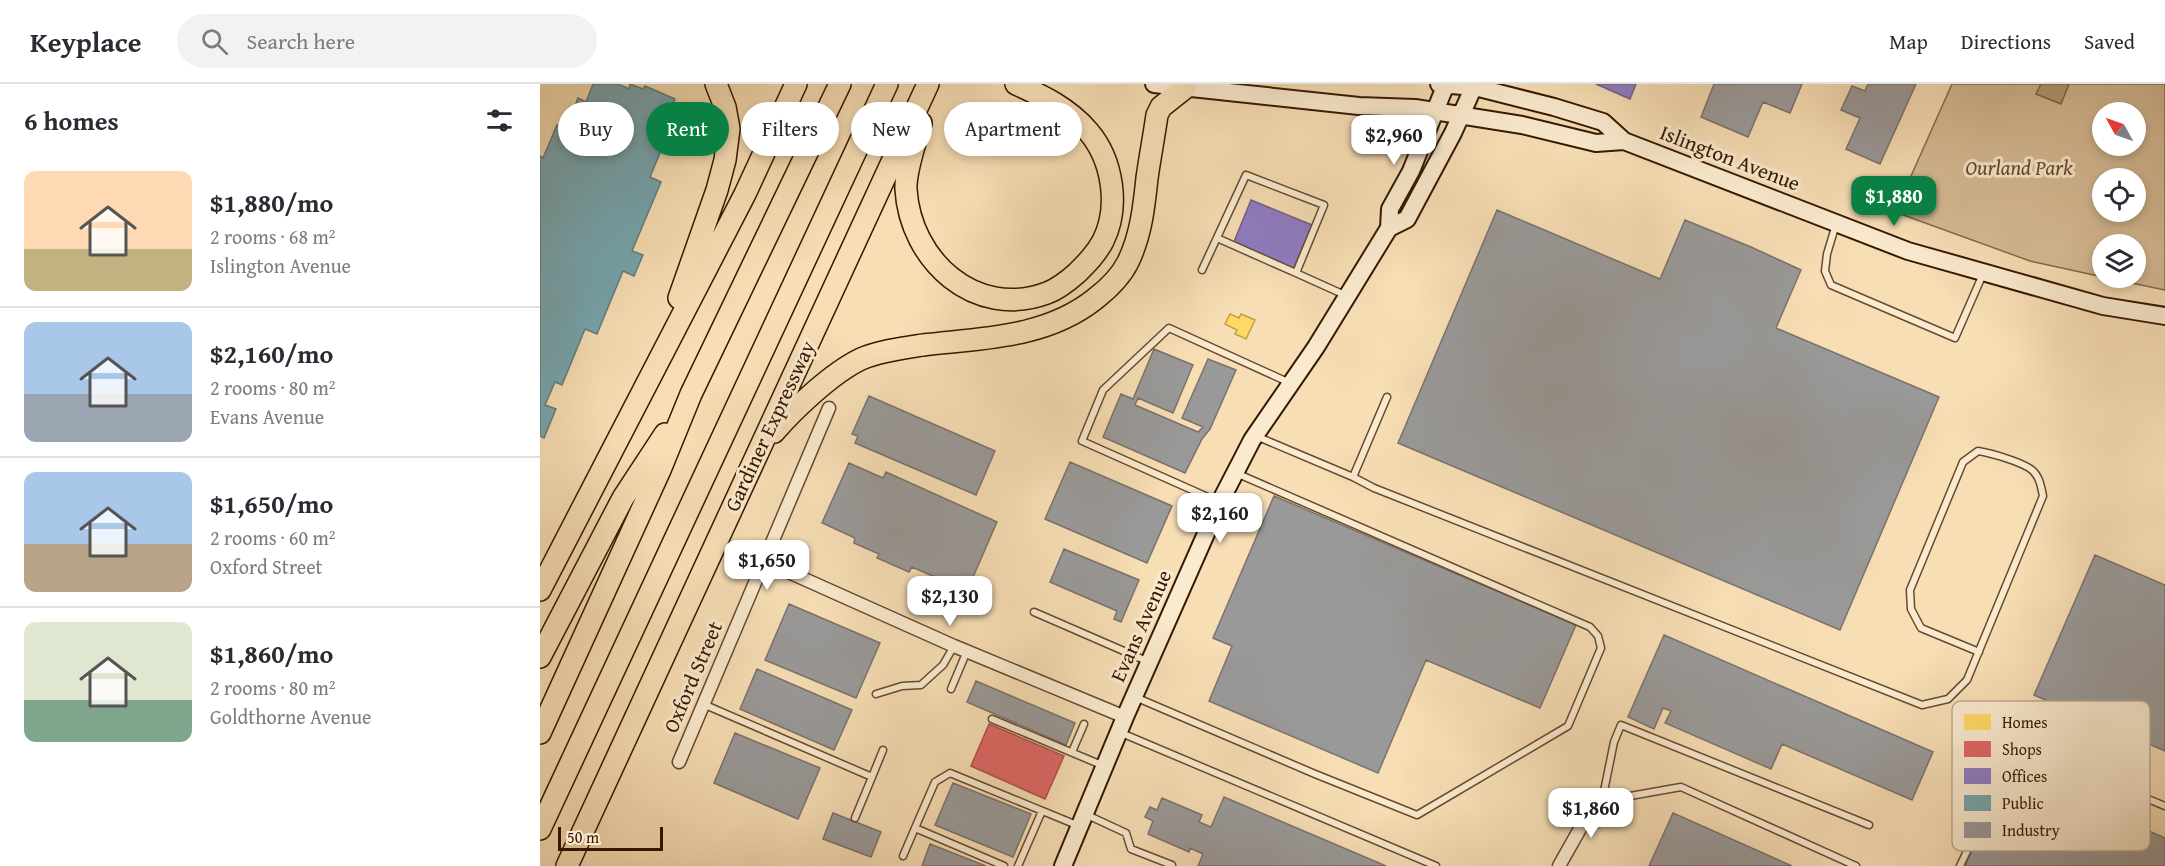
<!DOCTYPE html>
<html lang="en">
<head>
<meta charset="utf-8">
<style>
	body { margin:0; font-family:"Gentium Book Plus",serif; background:#f2f2f3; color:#2b2b33; height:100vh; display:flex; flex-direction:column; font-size:22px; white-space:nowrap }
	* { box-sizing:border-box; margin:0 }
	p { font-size:20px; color:#7c7c81 }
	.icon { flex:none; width:33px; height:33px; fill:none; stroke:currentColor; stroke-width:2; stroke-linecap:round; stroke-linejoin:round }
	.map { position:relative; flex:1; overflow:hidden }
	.sheet { display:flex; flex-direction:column; background:#fff; width:540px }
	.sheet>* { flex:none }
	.banner { position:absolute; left:18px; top:18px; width:570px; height:54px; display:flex; gap:12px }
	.needle { width:39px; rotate:310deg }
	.controls { position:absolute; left:1552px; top:18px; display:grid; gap:12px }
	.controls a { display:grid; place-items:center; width:54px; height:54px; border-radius:50%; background:#fff; box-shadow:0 3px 9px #0003; font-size:30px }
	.scale { position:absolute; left:18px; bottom:15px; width:105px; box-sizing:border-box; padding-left:6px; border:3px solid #361801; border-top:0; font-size:16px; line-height:21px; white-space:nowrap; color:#361801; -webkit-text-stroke:4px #faeacf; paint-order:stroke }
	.price { position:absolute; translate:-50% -51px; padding:0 14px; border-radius:12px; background:#fff; color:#222; font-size:20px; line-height:39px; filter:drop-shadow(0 2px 3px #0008) }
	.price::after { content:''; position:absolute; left:50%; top:36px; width:18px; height:14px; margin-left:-9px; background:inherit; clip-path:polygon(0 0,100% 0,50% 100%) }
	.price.selected { background:#0b8043; color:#fff }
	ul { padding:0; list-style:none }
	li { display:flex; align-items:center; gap:18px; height:150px; padding:0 24px }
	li+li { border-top:2px solid #e1e1e2 }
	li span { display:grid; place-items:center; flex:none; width:168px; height:120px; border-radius:12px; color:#555 }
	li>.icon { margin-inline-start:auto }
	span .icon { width:72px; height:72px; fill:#fffc; stroke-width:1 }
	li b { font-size:26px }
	h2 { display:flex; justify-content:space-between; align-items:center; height:72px; padding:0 24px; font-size:26px }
	.tag { padding:0 21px; border-radius:27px; background:#fff; box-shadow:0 3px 9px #0003; font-size:21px; line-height:54px }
	.tag.selected { background:#0b8043; color:#fff }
	header { display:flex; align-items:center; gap:36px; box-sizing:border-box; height:84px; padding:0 30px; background:#fff; border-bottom:2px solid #e1e1e2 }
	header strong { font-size:28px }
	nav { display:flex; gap:33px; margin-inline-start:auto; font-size:21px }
	.search { width:420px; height:54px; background:#f2f2f3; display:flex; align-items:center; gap:15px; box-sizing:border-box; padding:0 21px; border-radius:33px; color:#7c7c81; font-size:22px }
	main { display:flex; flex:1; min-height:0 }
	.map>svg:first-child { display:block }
</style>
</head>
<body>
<header>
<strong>Keyplace</strong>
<div class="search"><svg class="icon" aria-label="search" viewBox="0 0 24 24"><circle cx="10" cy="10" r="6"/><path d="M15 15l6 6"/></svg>Search here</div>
<nav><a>Map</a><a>Directions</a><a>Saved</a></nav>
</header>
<main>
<section class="sheet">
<h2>6 homes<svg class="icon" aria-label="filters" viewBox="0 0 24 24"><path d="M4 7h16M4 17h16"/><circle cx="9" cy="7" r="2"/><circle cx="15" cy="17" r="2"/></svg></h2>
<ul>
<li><span style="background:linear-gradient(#ffd9b3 65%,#c2b280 0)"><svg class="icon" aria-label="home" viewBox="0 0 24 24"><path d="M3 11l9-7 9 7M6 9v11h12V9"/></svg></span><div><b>$1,880/mo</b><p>2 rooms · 68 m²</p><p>Islington Avenue</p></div></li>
<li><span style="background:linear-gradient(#a9c7e8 60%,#9aa5b1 0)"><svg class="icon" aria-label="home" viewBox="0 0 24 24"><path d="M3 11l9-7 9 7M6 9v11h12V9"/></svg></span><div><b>$2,160/mo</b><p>2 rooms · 80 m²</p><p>Evans Avenue</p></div></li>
<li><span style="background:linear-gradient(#a9c7e8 60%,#b9a48a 0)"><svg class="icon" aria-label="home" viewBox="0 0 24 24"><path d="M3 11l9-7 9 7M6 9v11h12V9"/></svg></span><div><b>$1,650/mo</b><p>2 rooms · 60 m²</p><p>Oxford Street</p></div></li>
<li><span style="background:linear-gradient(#dfe7d0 65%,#7fa58c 0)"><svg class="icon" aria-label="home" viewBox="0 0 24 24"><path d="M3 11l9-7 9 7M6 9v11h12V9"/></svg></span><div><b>$1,860/mo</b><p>2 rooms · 80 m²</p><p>Goldthorne Avenue</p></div></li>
</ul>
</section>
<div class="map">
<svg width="1625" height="782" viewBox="0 0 1625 782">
	<rect width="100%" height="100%" fill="#f7deb5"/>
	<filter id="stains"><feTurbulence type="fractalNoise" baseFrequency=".00333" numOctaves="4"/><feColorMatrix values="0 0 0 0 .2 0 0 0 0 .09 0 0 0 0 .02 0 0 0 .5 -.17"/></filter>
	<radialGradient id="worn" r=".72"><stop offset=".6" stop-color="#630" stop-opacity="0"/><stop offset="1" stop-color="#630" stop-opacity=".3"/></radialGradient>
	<path fill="#d6bc96" stroke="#866a4c" stroke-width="1.5" fill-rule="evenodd" d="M 1412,0 L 1625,0 L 1625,206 L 1567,194 L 1596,194 L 1596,160 L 1563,160 L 1563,193 L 1490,177 L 1355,128 ZM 1563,28 L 1596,28 L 1596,62 L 1563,62 ZM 1563,94 L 1596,94 L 1596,128 L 1563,128 Z"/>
	<path fill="#b59b78" stroke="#826748" stroke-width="1.5" d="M 1501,0 L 1529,0 L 1521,20 L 1496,10 Z"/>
	<path fill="#ffd966" stroke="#c39f48" stroke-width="1.5" d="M 690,230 L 699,234 L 701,230 L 715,236 L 706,255 L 695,250 L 697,246 L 685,240 Z"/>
	<path fill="#e06666" stroke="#ad4f48" stroke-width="1.5" d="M 449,640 L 524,672 L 505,715 L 431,682 Z"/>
	<path fill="#8e7cc3" stroke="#745e89" stroke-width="1.5" d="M 1056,0 L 1096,0 L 1090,15 Z
		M 711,116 L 772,141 L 753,186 L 693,160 Z"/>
	<path fill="#76a5af" stroke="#637b7b" stroke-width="1.5" d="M 53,0 L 78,0 L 89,5 L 90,0 L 103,5 L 105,2 L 135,15 L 126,35 L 133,38 L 110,93 L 121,98 L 92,167 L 103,171 L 94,192 L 83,187 L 57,250 L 45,245 L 22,301 L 15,298 L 5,321 L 16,325 L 4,354 L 0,352 L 0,72 L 3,74 L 17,41 L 26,45 L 38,14 L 46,18 Z"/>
	<path fill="#999" stroke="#7b726b" stroke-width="1.5" d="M 1174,0 L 1262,0 L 1250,29 L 1223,18 L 1208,53 L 1161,33 Z
		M 1328,0 L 1376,0 L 1340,80 L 1306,65 L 1320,34 L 1301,26 L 1312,2 L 1325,7 Z
		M 957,126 L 1120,195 L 1145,136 L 1211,163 L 1261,186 L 1236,244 L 1399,313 L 1300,546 L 858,359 Z
		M 614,265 L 653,281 L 633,329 L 598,314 L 595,321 L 658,348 L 663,343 L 642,334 L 668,275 L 696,286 L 670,345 L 662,355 L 645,389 L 563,353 L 581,310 L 593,315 Z
		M 329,312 L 455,367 L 436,411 L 315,359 L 318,352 L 312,350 Z
		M 530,378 L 632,422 L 607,479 L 505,435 Z
		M 309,379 L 343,394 L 346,388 L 457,438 L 427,507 L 372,483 L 369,488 L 337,474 L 339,470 L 314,459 L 315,454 L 282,439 Z
		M 734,412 L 1036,541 L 1000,624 L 886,576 L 838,689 L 669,617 L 692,562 L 673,554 Z
		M 524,465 L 599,496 L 581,538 L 574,535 L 577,527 L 510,498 Z
		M 1555,471 L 1625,501 L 1625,667 L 1494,611 Z
		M 249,520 L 340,559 L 316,614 L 225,576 Z
		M 1124,551 L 1393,668 L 1372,716 L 1242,660 L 1231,685 L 1125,639 L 1131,627 L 1123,624 L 1114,645 L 1088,633 Z
		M 217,585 L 312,626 L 294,666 L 200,625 Z
		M 436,597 L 535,639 L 526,661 L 427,618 Z
		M 195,649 L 280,684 L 258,735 L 174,699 Z
		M 1468,684 L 1625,754 L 1625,782 L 1425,782 Z
		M 413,699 L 491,730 L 473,773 L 395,741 Z
		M 684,713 L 846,782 L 658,782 L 663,770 L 650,764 L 649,768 L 608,750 L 613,737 L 605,733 L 610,723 L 617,726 L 622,714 L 662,731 L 659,738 L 671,743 Z
		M 293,729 L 341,748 L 331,773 L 283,755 Z
		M 1133,729 L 1252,782 L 1109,782 Z
		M 390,760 L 446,782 L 382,782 Z"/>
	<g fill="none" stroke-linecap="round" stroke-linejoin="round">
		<defs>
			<path id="lane" d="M 1296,140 L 1287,170 L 1285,187 L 1291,201 L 1415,254 L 1443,190
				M 677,154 L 756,189
				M 662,186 L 706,91 L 784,121 L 756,189 L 807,212
				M 716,352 L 813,393 L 847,313
				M 813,393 L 834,404 L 1382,621 L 1408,615 L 1427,596 L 1503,412 C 1501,403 1500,393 1492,386 C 1482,378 1451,369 1438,367 L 1423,378 L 1370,506 L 1371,525 L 1381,544 L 1439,568
				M 679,418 L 542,357 L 563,306 L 629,244 L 750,299
				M 494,528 L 609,578
				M 411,605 L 427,567
				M 336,610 L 362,602 L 381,601 L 403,581 L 414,562
				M 595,613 L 775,690 L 877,731 L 1028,642 L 1061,564 L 1058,552 L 1050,543 L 696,389
				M 163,620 L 332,693 L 343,666
				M 452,635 L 564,682
				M 579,648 L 896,782
				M 532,668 L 544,640
				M 545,730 L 586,749 L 591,765 L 632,781
				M 315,734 L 332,693
				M 363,772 L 375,744
				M 464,782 L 375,744 L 395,698 L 410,689 L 539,742
				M 478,782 L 502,727
				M 1316,782 L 1141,703 L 1062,717 L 1074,658 L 1081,641 L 1329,741
				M 1420,782 L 1477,661 L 1625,722"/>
			<path id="street" d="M 224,477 L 414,562 L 585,633
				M 139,678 L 289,324
				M 1019,782 L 1041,743 L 1062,717"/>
			<path id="secondary" d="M 614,0 L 819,22 L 875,24 L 982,41 L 1056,59 L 1084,57
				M 899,0 L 935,3 L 1014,23 L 1063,38 L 1084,57 L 1368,167 L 1563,222 L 1625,232
				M 849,144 L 867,135 L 913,49 L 935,0
				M 523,782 L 585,633 L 680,418 L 712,356 L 776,263 L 849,144 L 850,125 L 871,87 L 906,0"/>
			<path id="highway" d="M 381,39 C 376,56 365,88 366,105 C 370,176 435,236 507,209 C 518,205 528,197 537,189 C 547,179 556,170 563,157 C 580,123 573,76 548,47 C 528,24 503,12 476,0
				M 139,214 L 177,106 L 185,76 L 189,45 L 185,23 L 176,0
				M 234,348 C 255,324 292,289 321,275 C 340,267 363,264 383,261 C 443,254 506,254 555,215 C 568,205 581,192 588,178 C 601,151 604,123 607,94 C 610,73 614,52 617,31 L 621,23 L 645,4
				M 0,506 L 205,110 L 256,0
				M 0,573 L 83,414 L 125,350
				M 0,649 L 120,386 L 151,310 L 300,0
				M 0,745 L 347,0
				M 27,782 L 388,0"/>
		</defs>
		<use href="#lane" stroke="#664a2e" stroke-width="9"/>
		<use href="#street" stroke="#664a2e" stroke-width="15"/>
		<use href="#secondary" stroke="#361801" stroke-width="20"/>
		<use href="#highway" stroke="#361801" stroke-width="24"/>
		<use href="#lane" stroke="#faeacf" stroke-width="6"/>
		<use href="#street" stroke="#faeacf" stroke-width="12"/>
		<use href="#secondary" stroke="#faeacf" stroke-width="16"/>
		<use href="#highway" stroke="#f7deb5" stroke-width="21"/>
	</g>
	<g text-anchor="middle" stroke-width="6" stroke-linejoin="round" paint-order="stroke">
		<g font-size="21" fill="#361801" stroke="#faeacf">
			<text transform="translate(1190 74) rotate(21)" y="7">Islington Avenue</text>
			<text transform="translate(230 342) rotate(-65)" y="7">Gardiner Expressway</text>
			<text transform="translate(601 542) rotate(-66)" y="7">Evans Avenue</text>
			<text transform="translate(153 593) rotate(-67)" y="7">Oxford Street</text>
		</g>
		<g font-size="21" font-style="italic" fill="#66492e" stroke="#faeacf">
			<text x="1479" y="91">Ourland Park</text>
		</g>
	</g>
	<rect x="1412" y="617" width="198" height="150" rx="9" fill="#faeacf" stroke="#bfab91" stroke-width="1.5"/>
	<rect x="1424" y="630" width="27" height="16" fill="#ffd966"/>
	<rect x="1424" y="657" width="27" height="16" fill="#e06666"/>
	<rect x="1424" y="684" width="27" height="16" fill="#8e7cc3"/>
	<rect x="1424" y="711" width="27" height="16" fill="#76a5af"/>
	<rect x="1424" y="738" width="27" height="16" fill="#999"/>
	<g font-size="16" fill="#361801">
		<text x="1462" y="644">Homes</text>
		<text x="1462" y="671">Shops</text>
		<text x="1462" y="698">Offices</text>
		<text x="1462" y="725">Public</text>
		<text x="1462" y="752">Industry</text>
	</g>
	<rect width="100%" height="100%" filter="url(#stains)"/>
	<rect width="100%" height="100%" fill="url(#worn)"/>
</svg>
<div class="controls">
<a><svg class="needle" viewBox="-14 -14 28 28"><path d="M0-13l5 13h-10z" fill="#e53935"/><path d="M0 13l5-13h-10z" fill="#7c7c81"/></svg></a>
<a><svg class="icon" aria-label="locate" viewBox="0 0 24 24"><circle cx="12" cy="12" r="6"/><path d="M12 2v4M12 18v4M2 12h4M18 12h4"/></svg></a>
<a><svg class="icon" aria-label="layers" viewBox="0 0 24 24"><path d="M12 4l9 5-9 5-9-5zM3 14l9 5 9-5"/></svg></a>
</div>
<div class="scale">50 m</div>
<b class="price" style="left:854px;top:82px">$2,960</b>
<b class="price selected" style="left:1354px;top:143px">$1,880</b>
<b class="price" style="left:680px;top:460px">$2,160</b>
<b class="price" style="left:227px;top:507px">$1,650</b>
<b class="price" style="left:410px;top:543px">$2,130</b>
<b class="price" style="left:1051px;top:755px">$1,860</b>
<div class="banner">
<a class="tag">Buy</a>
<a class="tag selected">Rent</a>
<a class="tag">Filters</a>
<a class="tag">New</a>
<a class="tag">Apartment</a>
</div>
</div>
</main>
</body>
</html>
